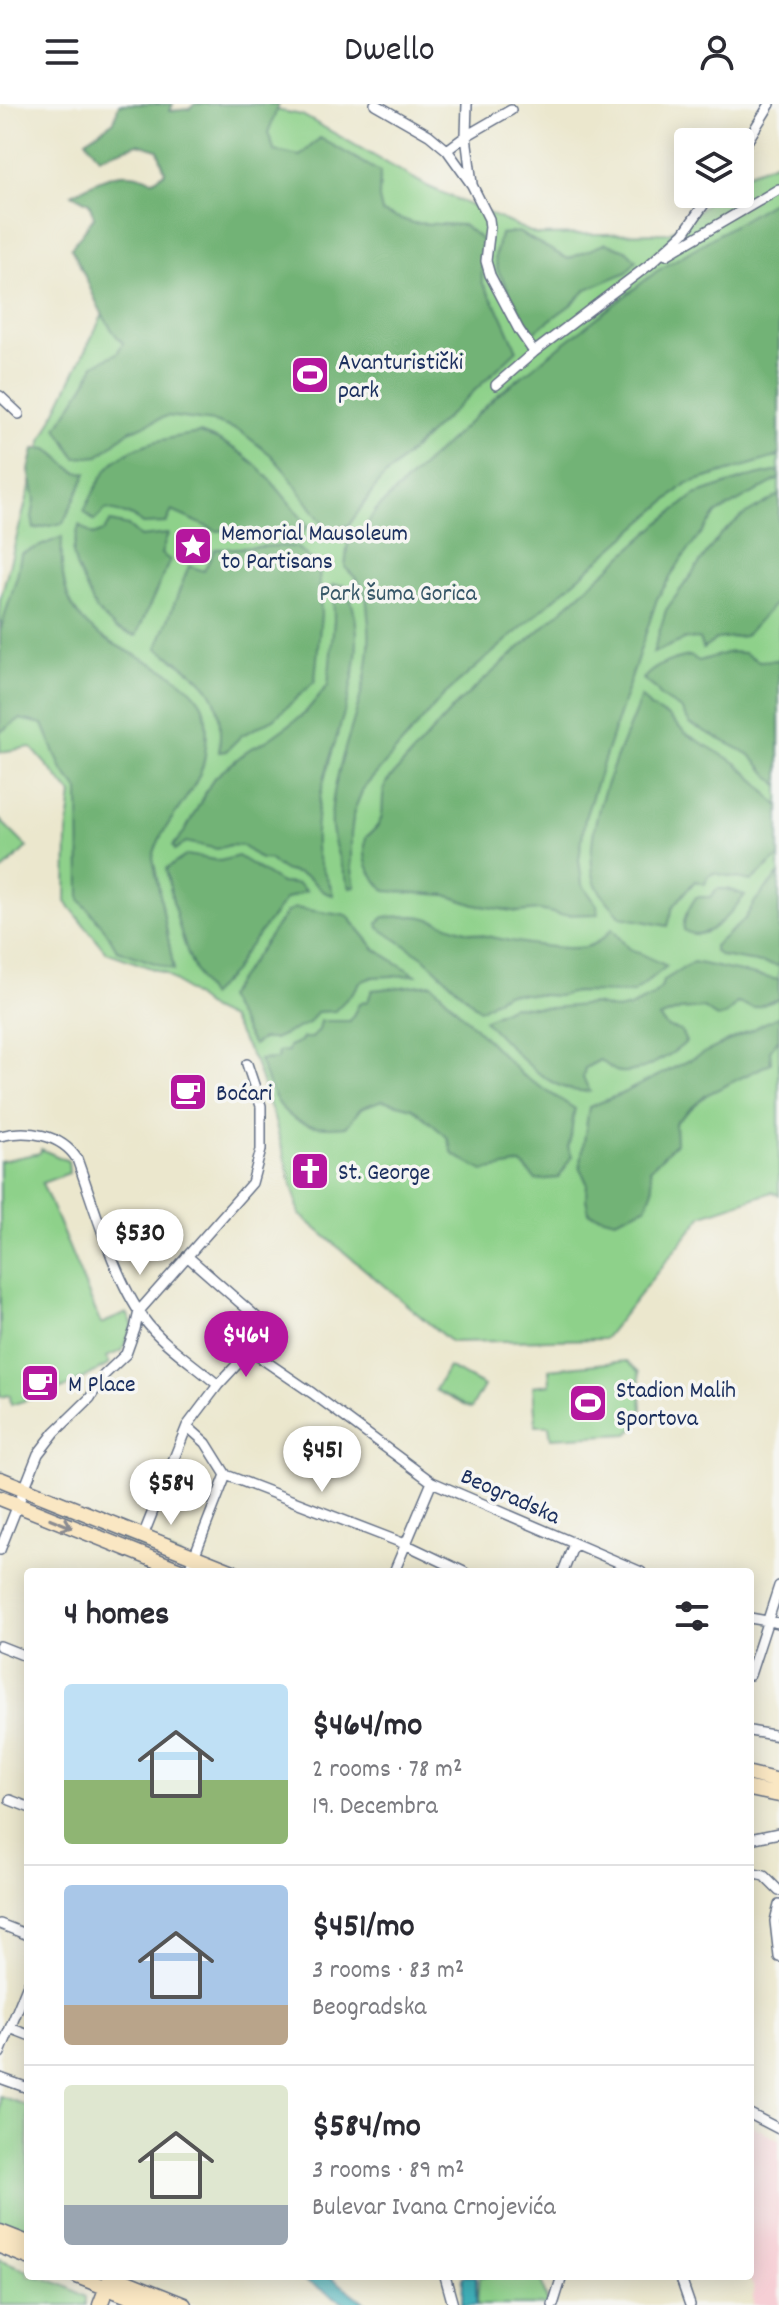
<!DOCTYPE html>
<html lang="en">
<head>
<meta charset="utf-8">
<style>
	body { margin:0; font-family:Dekko,sans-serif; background:#f2f2f3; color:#2b2b33; height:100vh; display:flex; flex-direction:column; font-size:30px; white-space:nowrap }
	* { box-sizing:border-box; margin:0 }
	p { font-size:26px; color:#7c7c81 }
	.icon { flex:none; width:44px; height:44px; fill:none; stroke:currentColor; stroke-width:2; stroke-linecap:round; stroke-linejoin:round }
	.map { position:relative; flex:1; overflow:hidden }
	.panel { position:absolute; left:24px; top:1464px; width:730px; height:712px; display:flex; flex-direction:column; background:#fff; border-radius:8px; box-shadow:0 4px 20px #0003 }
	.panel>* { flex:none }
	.buttons { position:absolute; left:674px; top:24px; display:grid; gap:16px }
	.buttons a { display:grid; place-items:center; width:80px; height:80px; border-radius:8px; background:#fff; box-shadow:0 4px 20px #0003; font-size:40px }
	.price { position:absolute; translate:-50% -68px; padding:0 18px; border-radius:28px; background:#fff; color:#222; font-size:26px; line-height:52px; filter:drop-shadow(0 2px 4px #0008) }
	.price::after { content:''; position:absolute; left:50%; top:48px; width:24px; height:18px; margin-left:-12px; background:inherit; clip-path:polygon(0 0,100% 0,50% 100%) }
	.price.current { background:#b5179e; color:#fff }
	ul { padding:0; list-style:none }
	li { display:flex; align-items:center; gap:24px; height:200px; padding:0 40px }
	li+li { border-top:2px solid #e1e1e2 }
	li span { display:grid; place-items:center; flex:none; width:224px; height:160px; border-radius:8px; color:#555 }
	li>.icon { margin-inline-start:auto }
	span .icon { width:96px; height:96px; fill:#fffc; stroke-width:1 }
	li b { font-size:34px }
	h2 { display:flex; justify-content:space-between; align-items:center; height:96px; padding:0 40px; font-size:34px }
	header { display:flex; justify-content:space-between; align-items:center; height:104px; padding:0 40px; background:#fff; font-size:36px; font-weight:600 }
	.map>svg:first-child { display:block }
</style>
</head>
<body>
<header><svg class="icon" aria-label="menu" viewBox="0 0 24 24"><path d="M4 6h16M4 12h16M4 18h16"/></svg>Dwello<svg class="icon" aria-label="person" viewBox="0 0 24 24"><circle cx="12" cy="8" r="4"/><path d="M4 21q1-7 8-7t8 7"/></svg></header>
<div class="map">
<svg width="779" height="2201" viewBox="0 0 779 2201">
	<rect width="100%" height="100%" fill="#f6f6f2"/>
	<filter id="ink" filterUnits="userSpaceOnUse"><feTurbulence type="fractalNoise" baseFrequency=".0125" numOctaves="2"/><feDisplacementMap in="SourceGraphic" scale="16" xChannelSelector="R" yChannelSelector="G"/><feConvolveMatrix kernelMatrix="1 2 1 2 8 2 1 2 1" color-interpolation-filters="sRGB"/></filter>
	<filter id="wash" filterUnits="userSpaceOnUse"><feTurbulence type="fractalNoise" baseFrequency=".006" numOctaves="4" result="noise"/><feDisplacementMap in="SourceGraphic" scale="32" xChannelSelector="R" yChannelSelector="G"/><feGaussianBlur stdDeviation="1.8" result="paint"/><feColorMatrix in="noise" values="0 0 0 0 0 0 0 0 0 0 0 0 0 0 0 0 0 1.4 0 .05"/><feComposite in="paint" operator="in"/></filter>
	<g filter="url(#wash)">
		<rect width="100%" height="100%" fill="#ebe7cd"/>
		<path fill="#f6cfd5" d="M 750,2021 L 779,2036 L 779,2201 L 753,2201 L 753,2182 L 748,2172 Z"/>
		<path fill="#8ed18a" stroke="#548074" stroke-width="2" d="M 249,1 L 302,11 L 429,83 L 537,131 L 669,129 L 719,90 L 740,90 L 740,74 L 744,71 L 779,57 L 779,1091 L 772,1088 L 703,1111 L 604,1235 L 451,1238 L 300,1111 L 274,1014 L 255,958 L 230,915 L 211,906 L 165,869 L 106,848 L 66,798 L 67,729 L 72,690 L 31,643 L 0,648 L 0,496 L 43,334 L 146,121 Z
			M 0,716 L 27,743 L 0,769 Z
			M 41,1045 L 68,1057 L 69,1069 L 42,1079 L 101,1220 L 127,1209 L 133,1221 L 122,1247 L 106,1253 L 110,1260 L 67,1283 L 11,1301 L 10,1291 L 0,1293 L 0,1057 L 40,1049 Z
			M 627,1257 L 639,1268 L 643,1316 L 628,1330 L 551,1334 L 549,1322 L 536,1322 L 533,1282 L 550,1280 L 549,1265 Z
			M 448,1263 L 484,1282 L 471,1305 L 435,1286 Z
			M 44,1398 L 182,1453 L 179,1459 L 42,1404 Z
			M 0,1992 L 28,2002 L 28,2131 L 0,2120 Z
			M 0,2155 L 28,2167 L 28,2172 C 48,2172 69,2183 86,2193 L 86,2201 L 0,2201 Z
			M 479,2172 L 540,2172 L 548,2201 L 477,2201 Z"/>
		<path fill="#72b376" stroke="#46716a" stroke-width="2" d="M 119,0 L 173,0 L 170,7 L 189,5 L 195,0 L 279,0 L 268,29 L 275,47 L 300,52 L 320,34 L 380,68 L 379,95 L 382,108 L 413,119 L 463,121 L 481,135 L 482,178 L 502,212 L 517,246 L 380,377 L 349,421 L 327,426 L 286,368 L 271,351 L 240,327 L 214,318 L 167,312 L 129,327 L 99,352 L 76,354 L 57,324 L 87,277 L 94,261 L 117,249 L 123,239 C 98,214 89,175 71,144 L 94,113 L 89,99 L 72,90 C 99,76 124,60 152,77 L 165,68 L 158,46 L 138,40 L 99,53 L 86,36 L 114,17 Z
			M 779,94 L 779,352 L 686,380 L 443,592 L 363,685 L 354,707 L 351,730 L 351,759 L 355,783 L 350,784 C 339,756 329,732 332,702 C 340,636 377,578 368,511 C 367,501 367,490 361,481 C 358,475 350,469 345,463 L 348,437 L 361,431 L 375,407 L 500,289 L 657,167 Z
			M 518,128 L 568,155 L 606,139 L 626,146 L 636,156 L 627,168 L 587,185 L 572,200 L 532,229 L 498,167 L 495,153 L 500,130 Z
			M 200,329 C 255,347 273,380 308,422 L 301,430 L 251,428 L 237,425 L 217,427 L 172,407 L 166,419 L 142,420 L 133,412 L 106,405 L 94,417 L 84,407 C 91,394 97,379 106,367 C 126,339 169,334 200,329 Z
			M 34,345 C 38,345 43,344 47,345 C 63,352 67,370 87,369 L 63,419 L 34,425 L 32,413 L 35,396 L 29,366 Z
			M 779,367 L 779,375 L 717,409 L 681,456 L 657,495 L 585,714 L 579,756 L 581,770 L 582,780 L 597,801 L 598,810 L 561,811 L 539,806 L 518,808 L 475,801 L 446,791 L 386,787 C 368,769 362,758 366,733 C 392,713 377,704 386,679 L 456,601 L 658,420 L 695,391 L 746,374 Z
			M 779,391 L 779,495 L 745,532 L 717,535 L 703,545 L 699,535 L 686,535 L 653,549 L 666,506 L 720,431 L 741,413 Z
			M 110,418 L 128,422 L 140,433 L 168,430 L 161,450 L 170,456 L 136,532 L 116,525 L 96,506 L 76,462 L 73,448 L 79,421 L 93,431 L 104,427 Z
			M 62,433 C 61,459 61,487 77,509 C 107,551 172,555 200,597 C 209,610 207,637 205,651 C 201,687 162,716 153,753 L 174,866 L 117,846 L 104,824 L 80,796 L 79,686 L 62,666 L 43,620 L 20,615 L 0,628 L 0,527 L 17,472 L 21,450 Z
			M 275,442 L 296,443 L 319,462 L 321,511 L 315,577 L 274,615 L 242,631 L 226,647 L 219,648 C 225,585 205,577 157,544 L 189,462 L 204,467 L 215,445 Z
			M 333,481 L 344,481 C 383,551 323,642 317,715 C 316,728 314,744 319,757 C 324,770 331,778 333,791 C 319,789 316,777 305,772 C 286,764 286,772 269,755 L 260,755 L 243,742 L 230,741 L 217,745 L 186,738 L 175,746 L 173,742 L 185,727 L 213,675 L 248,646 L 268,636 L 304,610 L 328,581 L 334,516 Z
			M 730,548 L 744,549 L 759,557 L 779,556 L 779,682 L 749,650 L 690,620 L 681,605 L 660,592 L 656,585 L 643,575 C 655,561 672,555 690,552 L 699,557 Z
			M 641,593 L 650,603 L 669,613 L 685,629 L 736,659 L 759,680 L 779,703 L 779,753 L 751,777 L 714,769 L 708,772 L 705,780 L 695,777 L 673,803 L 668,822 L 621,813 C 613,803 599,790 595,778 C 579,725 622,644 641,593 Z
			M 187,751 L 220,757 L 238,752 L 281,779 L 298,780 L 306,787 L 286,795 L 242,852 L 234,867 L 209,892 C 184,854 175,809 166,765 Z
			M 779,770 L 779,862 L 721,852 L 714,847 L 714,842 L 744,816 L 756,796 Z
			M 717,785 L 727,785 L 745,791 C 731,808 706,842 684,826 C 682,814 690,803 696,793 L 710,793 Z
			M 295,804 L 348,812 L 375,845 L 416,871 L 373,873 L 360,878 C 354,890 343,897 335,907 L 317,908 L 309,919 L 274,935 L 262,935 L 253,941 L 226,893 L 286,809 Z
			M 415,812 C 430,813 442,819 456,824 C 484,833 559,848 586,843 C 597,840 605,833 612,825 L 628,844 L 667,862 L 633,889 L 575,888 L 559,892 L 506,889 L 480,906 L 423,853 L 379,824 L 378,818 L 384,813 Z
			M 693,858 L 779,876 L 779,895 L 754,904 L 737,899 L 727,910 L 718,914 L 704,904 L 680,906 L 659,914 L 667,923 L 681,927 L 686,938 C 674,950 634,974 616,967 C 611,965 605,959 600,956 L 585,964 L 583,974 L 590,987 C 547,992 511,942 484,916 L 512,902 L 552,904 L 594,900 L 617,906 L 630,903 L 651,893 L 661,884 L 663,877 Z
			M 432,880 L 522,971 L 575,1005 C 571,1018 573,1030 568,1043 L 572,1052 L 559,1074 L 536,1076 L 522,1060 L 483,1067 L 453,1050 L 447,1033 L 413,1004 L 382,996 L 361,1004 L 347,1022 C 287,1028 278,1006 259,956 L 277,955 L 278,948 L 288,947 L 289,942 L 301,937 L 303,934 L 312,934 L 319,926 L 321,917 L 350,917 L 359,900 L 368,897 L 372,886 Z
			M 779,912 L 779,935 L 770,946 L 771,959 L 706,991 L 675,1019 L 676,1039 L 650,1065 L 653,1085 L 646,1103 L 615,1116 L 589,1109 L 586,1095 L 587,1079 L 580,1064 L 589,1003 L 621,990 Z"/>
		<path fill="#3fb0b8" stroke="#2d708b" stroke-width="2" d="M 297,2172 L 331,2173 L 368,2201 L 349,2201 Z
			M 463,2172 L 476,2172 L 476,2201 L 462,2201 Z"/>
	</g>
	<g filter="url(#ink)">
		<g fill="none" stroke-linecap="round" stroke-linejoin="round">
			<defs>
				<path id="street" d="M 375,0 L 429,31 L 447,46 L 472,81 L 489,115 L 490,123 L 486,157 L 490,171 L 519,226 L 534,248
					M 467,0 L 466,32 L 472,80
					M 447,46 L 466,32 L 511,6
					M 740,49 L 770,0
					M 666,151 L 779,85
					M 496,281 L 534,248 L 649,161 L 684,129 L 711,90
					M 0,292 L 19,310
					M 0,1032 C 27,1025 61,1030 77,1055 C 94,1102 115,1176 144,1215 C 161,1239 195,1261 218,1281
					M 187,1152 L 261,1217
					M 249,1246 L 312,1289 L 432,1378 L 641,1468
					M 187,1322 L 206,1339 L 226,1371
					M 226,1371 L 405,1440 L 464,1468
					M 143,1432 L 187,1322 L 218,1281 L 270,1225
					M 0,1446 L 38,1350 L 55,1328 L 90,1294 L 104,1271 L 126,1250 L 135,1225 L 139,1207 L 252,1079 L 261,1046 L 261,1002 L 247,960
					M 188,1468 L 226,1371
					M 394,1468 L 432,1378
					M 563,1468 L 574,1440
					M 750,1514 L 779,1519
					M 0,1542 L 28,1553
					M 750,1571 L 779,1482
					M 750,1627 L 779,1632
					M 10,1696 L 28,1703
					M 750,1735 L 779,1729
					M 750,1769 L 764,1772 L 779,1787
					M 779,1801 L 775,1817 L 779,1853
					M 0,1820 L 28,1831
					M 10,1924 L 28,1931
					M 0,1949 L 28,1880
					M 0,1974 L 28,1984
					M 750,2010 L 779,2025
					M 445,2172 L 453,2201
					M 680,2172 L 690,2201
					M 553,2201 L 562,2172"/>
				<path id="secondary" d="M 0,1375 L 233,1468
					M 0,1394 L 185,1468
					M 750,1670 L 779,1677
					M 750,1685 L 779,1691
					M 0,2128 L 28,2139
					M 0,2142 L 28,2153
					M 77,2172 L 151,2201
					M 112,2172 L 184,2201
					M 100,2201 L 110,2175"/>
			</defs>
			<use href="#street" stroke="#646f85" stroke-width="12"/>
			<use href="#secondary" stroke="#646f85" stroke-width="17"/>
			<use href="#street" stroke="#fff" stroke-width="9"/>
			<use href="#secondary" stroke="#fae7c3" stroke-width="14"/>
		</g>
		<defs><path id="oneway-shaft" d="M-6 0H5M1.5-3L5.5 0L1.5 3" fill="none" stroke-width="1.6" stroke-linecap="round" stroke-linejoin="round" transform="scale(2)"/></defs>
		<use stroke="#8a8b90" href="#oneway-shaft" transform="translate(61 1419) rotate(22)"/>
	</g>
	<defs>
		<symbol id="stadium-square" viewBox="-11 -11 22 22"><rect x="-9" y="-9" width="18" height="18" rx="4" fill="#b5179e" stroke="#f6f6f2"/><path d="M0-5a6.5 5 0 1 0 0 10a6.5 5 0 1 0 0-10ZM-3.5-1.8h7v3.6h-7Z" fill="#fff"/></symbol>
		<symbol id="sight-square" viewBox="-11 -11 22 22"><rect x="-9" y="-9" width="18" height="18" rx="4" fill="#b5179e" stroke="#f6f6f2"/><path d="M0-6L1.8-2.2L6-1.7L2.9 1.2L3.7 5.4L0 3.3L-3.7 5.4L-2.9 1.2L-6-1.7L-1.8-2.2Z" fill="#fff"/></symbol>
		<symbol id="cafe-square" viewBox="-11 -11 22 22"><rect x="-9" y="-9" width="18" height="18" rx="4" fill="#b5179e" stroke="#f6f6f2"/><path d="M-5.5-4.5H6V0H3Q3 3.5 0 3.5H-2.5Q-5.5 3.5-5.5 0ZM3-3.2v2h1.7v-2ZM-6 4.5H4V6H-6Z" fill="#fff"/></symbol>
		<symbol id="church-square" viewBox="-11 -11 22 22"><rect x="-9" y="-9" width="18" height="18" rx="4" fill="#b5179e" stroke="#f6f6f2"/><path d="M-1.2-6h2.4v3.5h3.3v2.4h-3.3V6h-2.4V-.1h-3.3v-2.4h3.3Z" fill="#fff"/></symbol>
	</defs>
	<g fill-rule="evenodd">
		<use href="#stadium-square" x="288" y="249" width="44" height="44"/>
		<use href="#sight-square" x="171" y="420" width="44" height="44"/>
		<use href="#cafe-square" x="166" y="966" width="44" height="44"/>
		<use href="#church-square" x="288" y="1045" width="44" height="44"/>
		<use href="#cafe-square" x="18" y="1257" width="44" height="44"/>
		<use href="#stadium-square" x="566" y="1277" width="44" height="44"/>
	</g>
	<g text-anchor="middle" stroke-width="7" stroke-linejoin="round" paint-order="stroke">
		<g font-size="24" fill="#1b2f5e" stroke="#f6f6f2" text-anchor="start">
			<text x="338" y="265">Avanturistički<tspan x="338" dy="28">park</tspan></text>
			<text x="221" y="436">Memorial Mausoleum<tspan x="221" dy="28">to Partisans</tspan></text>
			<text x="216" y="996">Boćari</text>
			<text x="338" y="1075">St. George</text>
			<text x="68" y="1287">M Place</text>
			<text x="616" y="1293">Stadion Malih<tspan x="616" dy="28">Sportova</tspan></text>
		</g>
		<g font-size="24" fill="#385869" stroke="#f6f6f2">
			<text x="398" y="496">Park šuma Gorica</text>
		</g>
		<g font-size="24" fill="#1b2f5e" stroke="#f6f6f2">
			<text transform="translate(511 1391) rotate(24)" y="8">Beogradska</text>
		</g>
	</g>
</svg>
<div class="buttons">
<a><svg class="icon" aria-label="layers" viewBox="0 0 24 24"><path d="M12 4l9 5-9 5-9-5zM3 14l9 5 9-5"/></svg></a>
</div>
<b class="price" style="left:140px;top:1173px">$530</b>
<b class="price current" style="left:246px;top:1275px">$464</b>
<b class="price" style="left:322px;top:1390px">$451</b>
<b class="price" style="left:171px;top:1423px">$584</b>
<section class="panel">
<h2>4 homes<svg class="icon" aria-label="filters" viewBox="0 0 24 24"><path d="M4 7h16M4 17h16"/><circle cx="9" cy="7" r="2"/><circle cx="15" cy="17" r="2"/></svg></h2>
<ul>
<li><span style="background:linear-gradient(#bfe0f5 60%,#8fb573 0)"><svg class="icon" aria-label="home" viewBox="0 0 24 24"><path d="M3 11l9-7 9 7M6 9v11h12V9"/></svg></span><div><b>$464/mo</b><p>2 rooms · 78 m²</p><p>19. Decembra</p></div></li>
<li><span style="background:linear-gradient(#a9c7e8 75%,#b9a48a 0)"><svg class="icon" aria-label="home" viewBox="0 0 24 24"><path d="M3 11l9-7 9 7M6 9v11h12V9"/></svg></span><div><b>$451/mo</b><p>3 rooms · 83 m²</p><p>Beogradska</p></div></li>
<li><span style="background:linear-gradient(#dfe7d0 75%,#9aa5b1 0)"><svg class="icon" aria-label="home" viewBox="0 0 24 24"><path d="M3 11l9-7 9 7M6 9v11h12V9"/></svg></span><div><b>$584/mo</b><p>3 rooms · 89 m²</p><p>Bulevar Ivana Crnojevića</p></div></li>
</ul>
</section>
</div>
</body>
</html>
